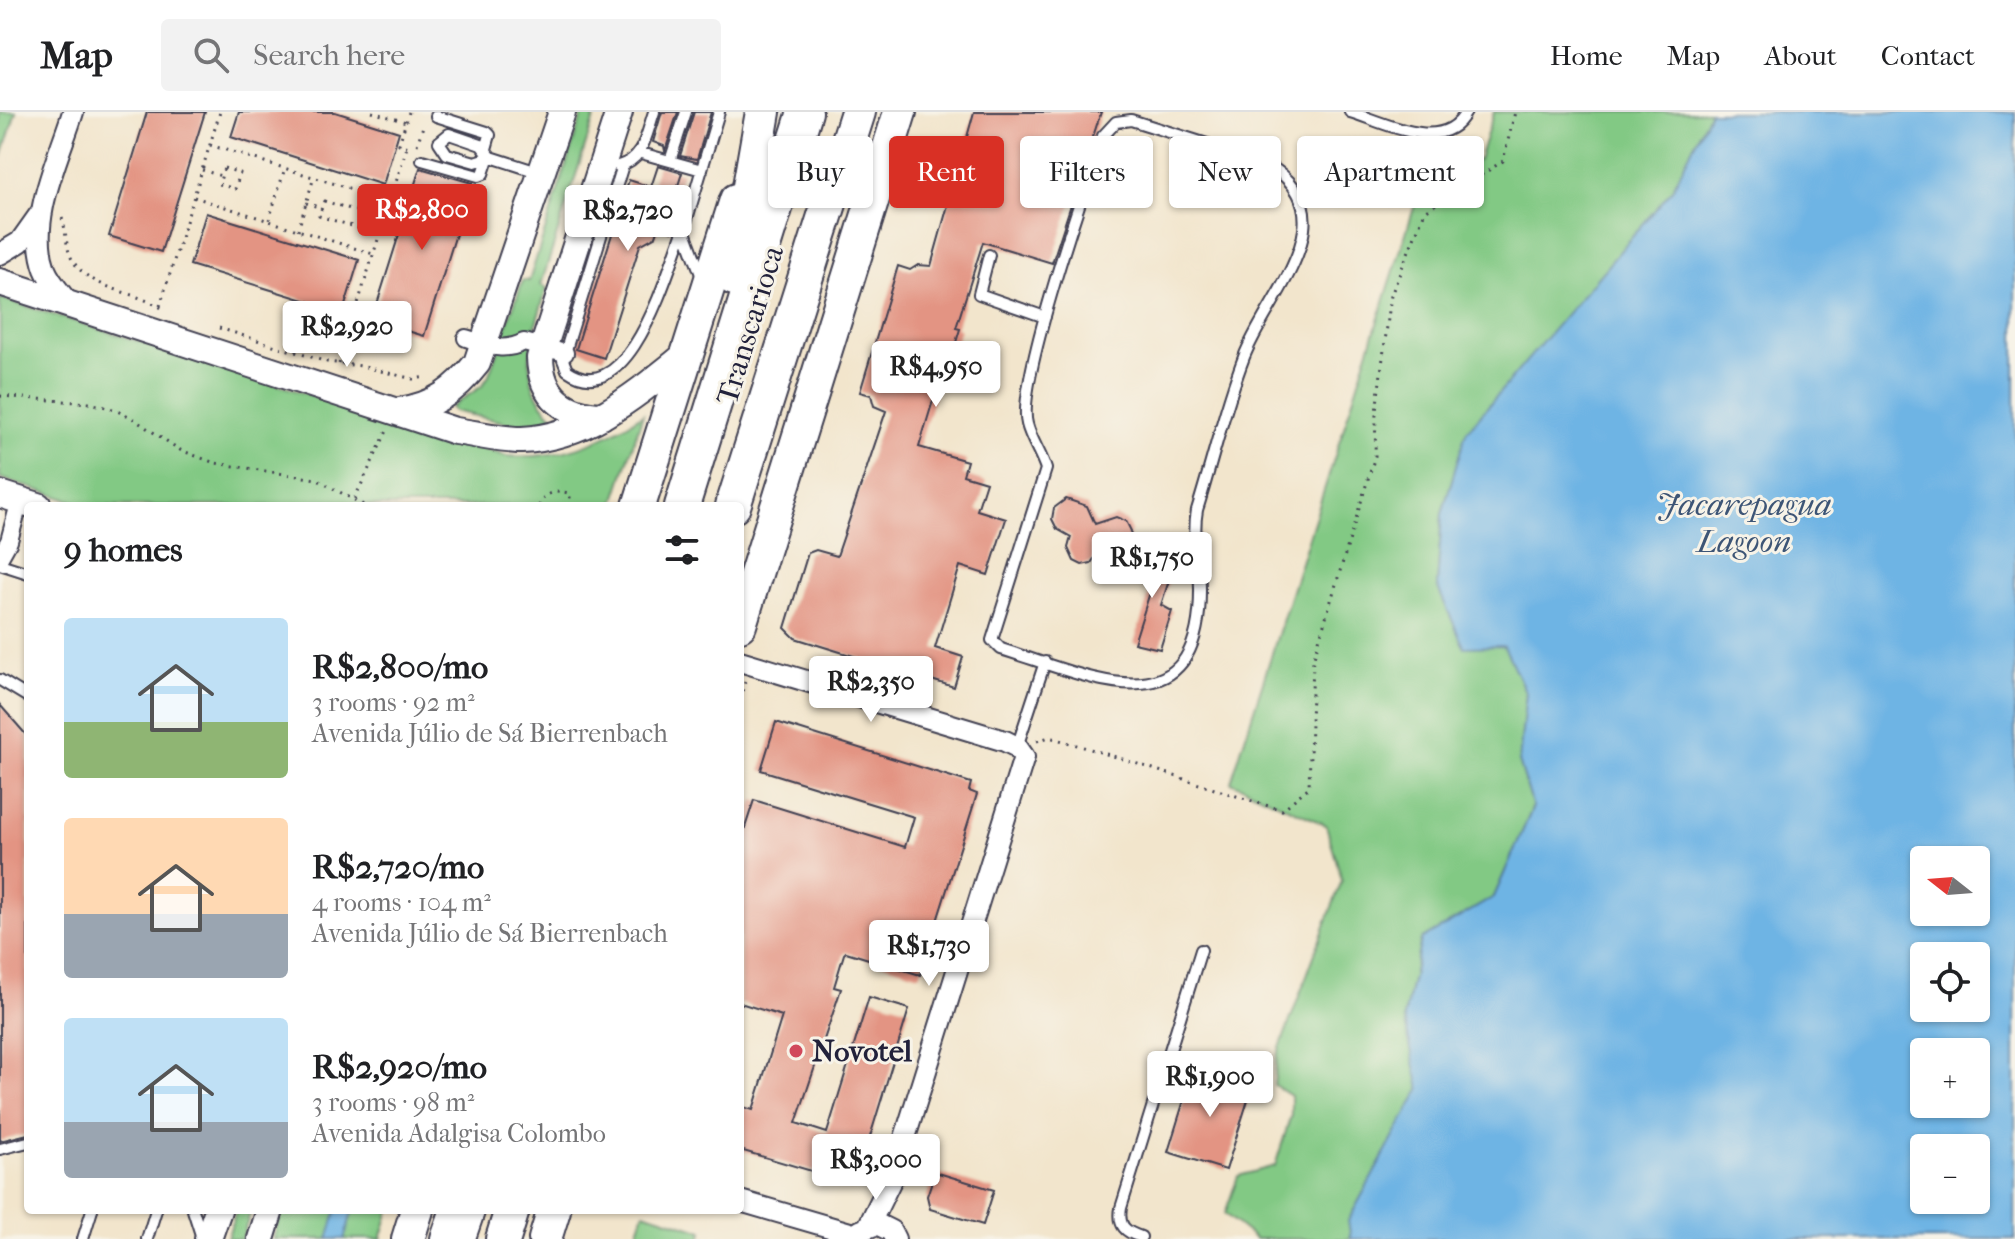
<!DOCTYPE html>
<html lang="en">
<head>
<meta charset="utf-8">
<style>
	body { margin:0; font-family:"IM FELL French Canon",serif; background:#f2f2f2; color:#202124; height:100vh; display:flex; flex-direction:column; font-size:30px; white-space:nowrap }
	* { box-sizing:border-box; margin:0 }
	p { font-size:26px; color:#757577 }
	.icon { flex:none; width:44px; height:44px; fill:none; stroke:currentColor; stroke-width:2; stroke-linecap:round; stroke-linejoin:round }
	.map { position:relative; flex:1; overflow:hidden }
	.side { position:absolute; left:24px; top:390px; width:720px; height:712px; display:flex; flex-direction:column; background:#fff; border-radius:8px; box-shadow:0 2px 6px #0004 }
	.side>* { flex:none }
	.guide { position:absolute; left:768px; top:24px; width:760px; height:72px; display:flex; gap:16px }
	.needle { width:52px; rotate:287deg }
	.fabs { position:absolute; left:1910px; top:734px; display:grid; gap:16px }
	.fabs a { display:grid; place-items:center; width:80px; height:80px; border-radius:8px; background:#fff; box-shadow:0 2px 6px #0004; font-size:40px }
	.price { position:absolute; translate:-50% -68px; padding:0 18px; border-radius:8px; background:#fff; color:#222; font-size:26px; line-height:52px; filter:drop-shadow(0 2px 4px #0008) }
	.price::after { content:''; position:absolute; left:50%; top:48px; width:24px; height:18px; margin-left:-12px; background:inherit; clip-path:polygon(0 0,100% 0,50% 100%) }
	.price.on { background:#d93025; color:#fff }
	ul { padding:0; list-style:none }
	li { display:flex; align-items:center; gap:24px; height:200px; padding:0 40px }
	li span { display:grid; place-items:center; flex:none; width:224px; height:160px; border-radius:8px; color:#555 }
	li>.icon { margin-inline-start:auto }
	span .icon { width:96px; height:96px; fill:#fffc; stroke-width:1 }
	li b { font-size:34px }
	h2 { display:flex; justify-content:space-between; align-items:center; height:96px; padding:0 40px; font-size:34px }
	.tag { padding:0 28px; border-radius:8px; background:#fff; box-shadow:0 2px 6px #0004; font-size:28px; line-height:72px }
	.tag.on { background:#d93025; color:#fff }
	header { display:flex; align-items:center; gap:48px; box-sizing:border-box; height:112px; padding:0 40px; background:#fff; border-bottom:2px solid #e0e0e0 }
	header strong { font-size:38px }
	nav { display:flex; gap:44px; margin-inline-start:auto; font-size:28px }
	.search { width:560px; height:72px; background:#f2f2f2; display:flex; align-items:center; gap:20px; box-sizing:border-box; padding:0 28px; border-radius:8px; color:#757577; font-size:30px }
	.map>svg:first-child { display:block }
</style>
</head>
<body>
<header>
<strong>Map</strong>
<div class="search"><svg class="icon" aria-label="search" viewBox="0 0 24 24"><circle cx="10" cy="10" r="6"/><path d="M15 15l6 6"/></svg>Search here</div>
<nav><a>Home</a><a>Map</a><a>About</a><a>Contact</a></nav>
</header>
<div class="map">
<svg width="2015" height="1127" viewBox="0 0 2015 1127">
	<rect width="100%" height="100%" fill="#f7f3e8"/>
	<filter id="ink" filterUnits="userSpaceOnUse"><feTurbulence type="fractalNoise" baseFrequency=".0125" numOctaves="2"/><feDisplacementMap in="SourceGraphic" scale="16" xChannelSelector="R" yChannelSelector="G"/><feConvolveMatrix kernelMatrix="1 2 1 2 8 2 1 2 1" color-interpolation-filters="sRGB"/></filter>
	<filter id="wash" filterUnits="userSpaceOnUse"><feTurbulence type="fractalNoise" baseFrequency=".006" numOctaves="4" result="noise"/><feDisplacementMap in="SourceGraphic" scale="32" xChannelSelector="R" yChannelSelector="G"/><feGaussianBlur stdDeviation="1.8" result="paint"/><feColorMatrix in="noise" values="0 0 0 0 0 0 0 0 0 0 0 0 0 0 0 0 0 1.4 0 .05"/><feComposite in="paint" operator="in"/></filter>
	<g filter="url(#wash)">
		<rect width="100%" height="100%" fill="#f2e5cc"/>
		<path fill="#82c984" stroke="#527660" stroke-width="2" d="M 0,0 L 16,0 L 0,51 Z
			M 583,0 L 596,0 L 541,173 L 547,176 C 532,225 512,274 560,310 L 521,314 L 454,299 L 451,295 L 482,274 L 488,265 L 523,168 L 529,169 Z
			M 1494,0 L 1710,0 L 1672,78 L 1467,320 L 1442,401 L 1437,474 L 1504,533 L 1526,581 L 1519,649 L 1533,695 L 1494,785 L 1421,828 L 1404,906 L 1421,977 L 1349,1108 L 1351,1127 L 1256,1127 L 1225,1102 L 1238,1064 L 1275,1054 L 1291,1003 L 1291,984 L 1274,973 L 1277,944 L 1342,768 L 1326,713 L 1231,670 L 1427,55 L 1463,58 L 1479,47 Z
			M 0,186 L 506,344 C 558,348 601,331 643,302 L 613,394 L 88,394 L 0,366 Z
			M 236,1098 L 251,1098 L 242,1127 L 227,1127 Z
			M 282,1098 L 390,1098 L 381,1127 L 273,1127 Z
			M 644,1100 L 703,1119 L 700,1127 L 635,1127 Z"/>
		<path fill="#6eb4e4" stroke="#486b90" stroke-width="2" fill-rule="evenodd" d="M 1710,0 L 2015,0 L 2015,1127 L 1351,1127 L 1348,1109 L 1420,977 L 1404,906 L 1421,828 L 1494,785 L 1533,695 L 1519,649 L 1526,581 L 1504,534 L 1464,535 L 1437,474 L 1442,402 L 1466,320 L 1672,78 ZM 1924,748 L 1976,748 L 1976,800 L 1924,800 ZM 1976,844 L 1976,896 L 1924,896 L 1924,844 ZM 1924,940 L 1976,940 L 1976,992 L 1924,992 ZM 1924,1036 L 1976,1036 L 1976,1088 L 1924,1088 Z
			M 337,1098 L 353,1098 L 344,1127 L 328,1127 Z"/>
		<g id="blocks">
			<path fill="#e39483" d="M 147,0 L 205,0 L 161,140 L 109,124 Z
				M 239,0 L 335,0 L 399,20 L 383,73 L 231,25 Z
				M 662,0 L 678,0 L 665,39 L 664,34 L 653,30 Z
				M 694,0 L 711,0 L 697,47 L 680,44 Z
				M 974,0 L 1101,0 L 1052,151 L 983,130 L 956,216 L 960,217 L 946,264 L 941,262 L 919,335 L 967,349 L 963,363 L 986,370 L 977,398 L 1006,407 L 988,463 L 960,454 L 935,536 L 963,545 L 954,575 L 795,526 L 785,516 L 808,441 L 816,438 L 837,444 L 886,299 L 874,294 L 871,283 L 860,280 L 898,154 L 910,158 L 918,153 L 931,154 Z
				M 658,54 L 682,61 L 675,83 L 683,85 L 672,119 L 659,115 L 656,124 L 640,133 L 604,246 L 576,237 L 629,68 L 651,75 Z
				M 420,56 L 472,71 L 424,224 L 372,208 Z
				M 206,101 L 359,148 L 343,200 L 190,153 Z
				M 1066,387 L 1087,394 L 1095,412 L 1116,405 L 1126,409 L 1131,419 L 1125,439 L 1102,436 L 1091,451 L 1082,453 L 1074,449 L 1068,436 L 1071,425 L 1057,417 L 1052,407 L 1054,396 Z
				M 1131,443 L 1173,456 L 1161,493 L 1172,499 L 1160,537 L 1134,531 L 1152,474 L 1125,465 Z
				M 0,593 L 28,625 L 28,1022 L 0,1029 Z
				M 776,610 L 971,671 L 969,679 L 977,682 L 920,863 L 846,840 L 844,842 L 834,875 L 841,877 L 796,1011 L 827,1021 L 869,885 L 909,897 L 858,1064 L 852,1061 L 849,1070 L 740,1038 L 740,994 L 753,998 L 782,904 L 740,891 L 740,731 L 754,688 L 905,735 L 914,705 L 761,658 Z
				M 1194,956 L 1252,975 L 1226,1058 L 1168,1040 Z
				M 935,1060 L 994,1078 L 983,1113 L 930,1097 L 927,1084 Z"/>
		</g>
	</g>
	<g filter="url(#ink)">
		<use href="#blocks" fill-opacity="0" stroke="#413f51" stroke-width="2"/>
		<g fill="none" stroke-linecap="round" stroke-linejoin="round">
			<defs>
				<path id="service" d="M 1350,0 C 1384,10 1444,43 1466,0
					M 436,4 L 487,20 L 490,23 L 486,37
					M 1131,8 L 1264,50 C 1355,101 1268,182 1244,245 C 1225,294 1213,347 1197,398 C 1192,425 1200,449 1200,477 C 1201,623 1086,563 1001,537 L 992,528 L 1046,357 C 1041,341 1031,328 1027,312 C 1016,273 1086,71 1103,24 L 1116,10 Z
					M 641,41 L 702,58
					M 491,45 L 475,50 L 447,42 L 439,30 L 449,22 L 481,33 L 491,45 L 541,61
					M 422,48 L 478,64 L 483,62 L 488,47
					M 670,49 L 686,0
					M 623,53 L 568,231 L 563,248 L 567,258 C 630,302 668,156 684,117
					M 618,54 C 644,48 646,23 654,0
					M 989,143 L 979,182 L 1045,205
					M 702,165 L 684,117 L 719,0
					M 0,452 L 28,461
					M 0,568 L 28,585
					M 1017,635 L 1045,550
					M 0,1037 L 28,1030
					M 193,1098 L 202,1126
					M 1141,1125 C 1125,1120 1118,1114 1121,1096 L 1201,838
					M 83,1127 L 92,1098
					M 147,1127 L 156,1098
					M 470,1127 L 480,1098"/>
				<path id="pedestrian" d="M 466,226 C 488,233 502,241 524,230 L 565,241
					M 0,445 L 9,429 L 20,388"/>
				<path id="minor" d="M 0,142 L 20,130 L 42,99
					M 70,193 C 61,181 50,170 45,157 C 27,108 59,46 73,0
					M 740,549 L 1005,629 L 1017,635 L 1024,645 L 893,1064 L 869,1113
					M 740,1089 L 857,1123
					M 860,1119 L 877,1112 L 891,1119 L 895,1127"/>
				<path id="tertiary" d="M 0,170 L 455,319 C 477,322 500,328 522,328 C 589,325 639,280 688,241
					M 399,299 C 434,294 455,279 477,251 L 562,0
					M 602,304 C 565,303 541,284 540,246 L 619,0
					M 0,382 L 38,394
					M 208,1127 L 218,1098
					M 261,1127 L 270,1098"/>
				<path id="primary" d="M 639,394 L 736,88
					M 740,513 L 900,0
					M 408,1127 L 417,1098
					M 545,1127 L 554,1098"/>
				<path id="trunk" d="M 734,166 L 763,0
					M 682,394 L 805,0
					M 733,394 L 858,0
					M 448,1127 L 458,1098
					M 503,1127 L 512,1098"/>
			</defs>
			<use href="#service" stroke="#413f51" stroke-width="14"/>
			<use href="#pedestrian" stroke="#413f51" stroke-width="20"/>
			<use href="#minor" stroke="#413f51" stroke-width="24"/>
			<use href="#tertiary" stroke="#413f51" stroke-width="30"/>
			<use href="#primary" stroke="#413f51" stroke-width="36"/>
			<use href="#trunk" stroke="#413f51" stroke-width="38"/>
			<path stroke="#413f51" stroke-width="3" stroke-dasharray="2 6" stroke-linecap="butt" d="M 372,0 L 406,10
				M 409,0 L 399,32 L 409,35
				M 210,33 L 390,89
				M 417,33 L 423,14
				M 224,56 L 240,61 L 235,77 L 219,72 Z
				M 202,58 L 221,64
				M 194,85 L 373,142
				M 324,89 L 367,102 L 362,117 L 319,104 Z
				M 306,91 L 321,96
				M 62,106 C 67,120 65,136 73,149 C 93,180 137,178 166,199
				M 269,108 L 285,56
				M 364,110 L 382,115
				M 298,118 L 314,65
				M 160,194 L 220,0
				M 219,216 L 327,250 L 361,254 L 413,267 L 427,265
				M 339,252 L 407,35
				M 0,284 L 89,291 L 110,296 L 129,304 L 180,338 L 215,351 L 316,367 L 365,394
				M 351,394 L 387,319
				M 539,394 C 542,381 557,378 569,381 L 572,394
				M 740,587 L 745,570
				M 1037,629 L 1049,625 C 1128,647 1204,675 1282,698 L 1309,675 L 1313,548 L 1375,344 L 1376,300 L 1391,183 L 1425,99 L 1503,49 L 1515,0"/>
			<use href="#service" stroke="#fff" stroke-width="10"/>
			<use href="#pedestrian" stroke="#fff" stroke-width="16"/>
			<use href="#minor" stroke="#fff" stroke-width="20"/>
			<use href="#tertiary" stroke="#fff" stroke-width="26"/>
			<use href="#primary" stroke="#fff" stroke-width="32"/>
			<use href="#trunk" stroke="#fff" stroke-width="34"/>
		</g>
	</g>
	<circle fill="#d1495b" stroke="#f7f3e8" stroke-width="3" cx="796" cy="939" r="8"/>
	<g text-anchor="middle" stroke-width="6" stroke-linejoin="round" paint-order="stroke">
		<g font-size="30" fill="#22223b" stroke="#f7f3e8">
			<text transform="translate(750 213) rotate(-73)" y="10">Transcarioca</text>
		</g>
		<g font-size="30" font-weight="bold" fill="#22223b" stroke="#f7f3e8" text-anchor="start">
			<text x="812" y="949">Novotel</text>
		</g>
		<g font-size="32" font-style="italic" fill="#3d5576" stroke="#f7f3e8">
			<text x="1744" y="403">Jacarepagua<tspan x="1744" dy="37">Lagoon</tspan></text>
		</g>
	</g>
</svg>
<div class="fabs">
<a><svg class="needle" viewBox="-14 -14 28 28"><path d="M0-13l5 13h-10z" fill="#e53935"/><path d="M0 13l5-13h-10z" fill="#757577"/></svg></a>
<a><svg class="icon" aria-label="locate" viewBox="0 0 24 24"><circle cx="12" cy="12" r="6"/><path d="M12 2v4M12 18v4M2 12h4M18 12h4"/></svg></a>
<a>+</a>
<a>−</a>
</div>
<b class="price on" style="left:422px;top:140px">R$2,800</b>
<b class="price" style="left:628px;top:141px">R$2,720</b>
<b class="price" style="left:347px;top:257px">R$2,920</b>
<b class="price" style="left:936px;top:297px">R$4,950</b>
<b class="price" style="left:1152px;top:488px">R$1,750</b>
<b class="price" style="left:871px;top:612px">R$2,350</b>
<b class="price" style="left:929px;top:876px">R$1,730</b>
<b class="price" style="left:1210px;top:1007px">R$1,900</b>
<b class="price" style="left:876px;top:1090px">R$3,000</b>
<div class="guide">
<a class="tag">Buy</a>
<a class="tag on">Rent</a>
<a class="tag">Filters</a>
<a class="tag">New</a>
<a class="tag">Apartment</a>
</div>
<section class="side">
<h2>9 homes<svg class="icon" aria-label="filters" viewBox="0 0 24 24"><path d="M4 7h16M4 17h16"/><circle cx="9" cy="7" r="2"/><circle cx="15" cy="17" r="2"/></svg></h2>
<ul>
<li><span style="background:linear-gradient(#bfe0f5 65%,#8fb573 0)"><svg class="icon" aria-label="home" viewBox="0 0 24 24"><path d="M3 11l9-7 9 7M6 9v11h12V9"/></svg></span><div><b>R$2,800/mo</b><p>3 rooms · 92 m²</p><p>Avenida Júlio de Sá Bierrenbach</p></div></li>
<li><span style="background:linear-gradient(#ffd9b3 60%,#9aa5b1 0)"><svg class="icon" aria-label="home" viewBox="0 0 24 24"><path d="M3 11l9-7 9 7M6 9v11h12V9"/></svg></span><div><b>R$2,720/mo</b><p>4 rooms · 104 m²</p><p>Avenida Júlio de Sá Bierrenbach</p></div></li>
<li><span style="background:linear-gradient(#bfe0f5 65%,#9aa5b1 0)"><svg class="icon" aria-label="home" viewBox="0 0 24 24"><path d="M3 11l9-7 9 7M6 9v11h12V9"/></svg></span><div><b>R$2,920/mo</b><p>3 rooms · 98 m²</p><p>Avenida Adalgisa Colombo</p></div></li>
</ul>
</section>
</div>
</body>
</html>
